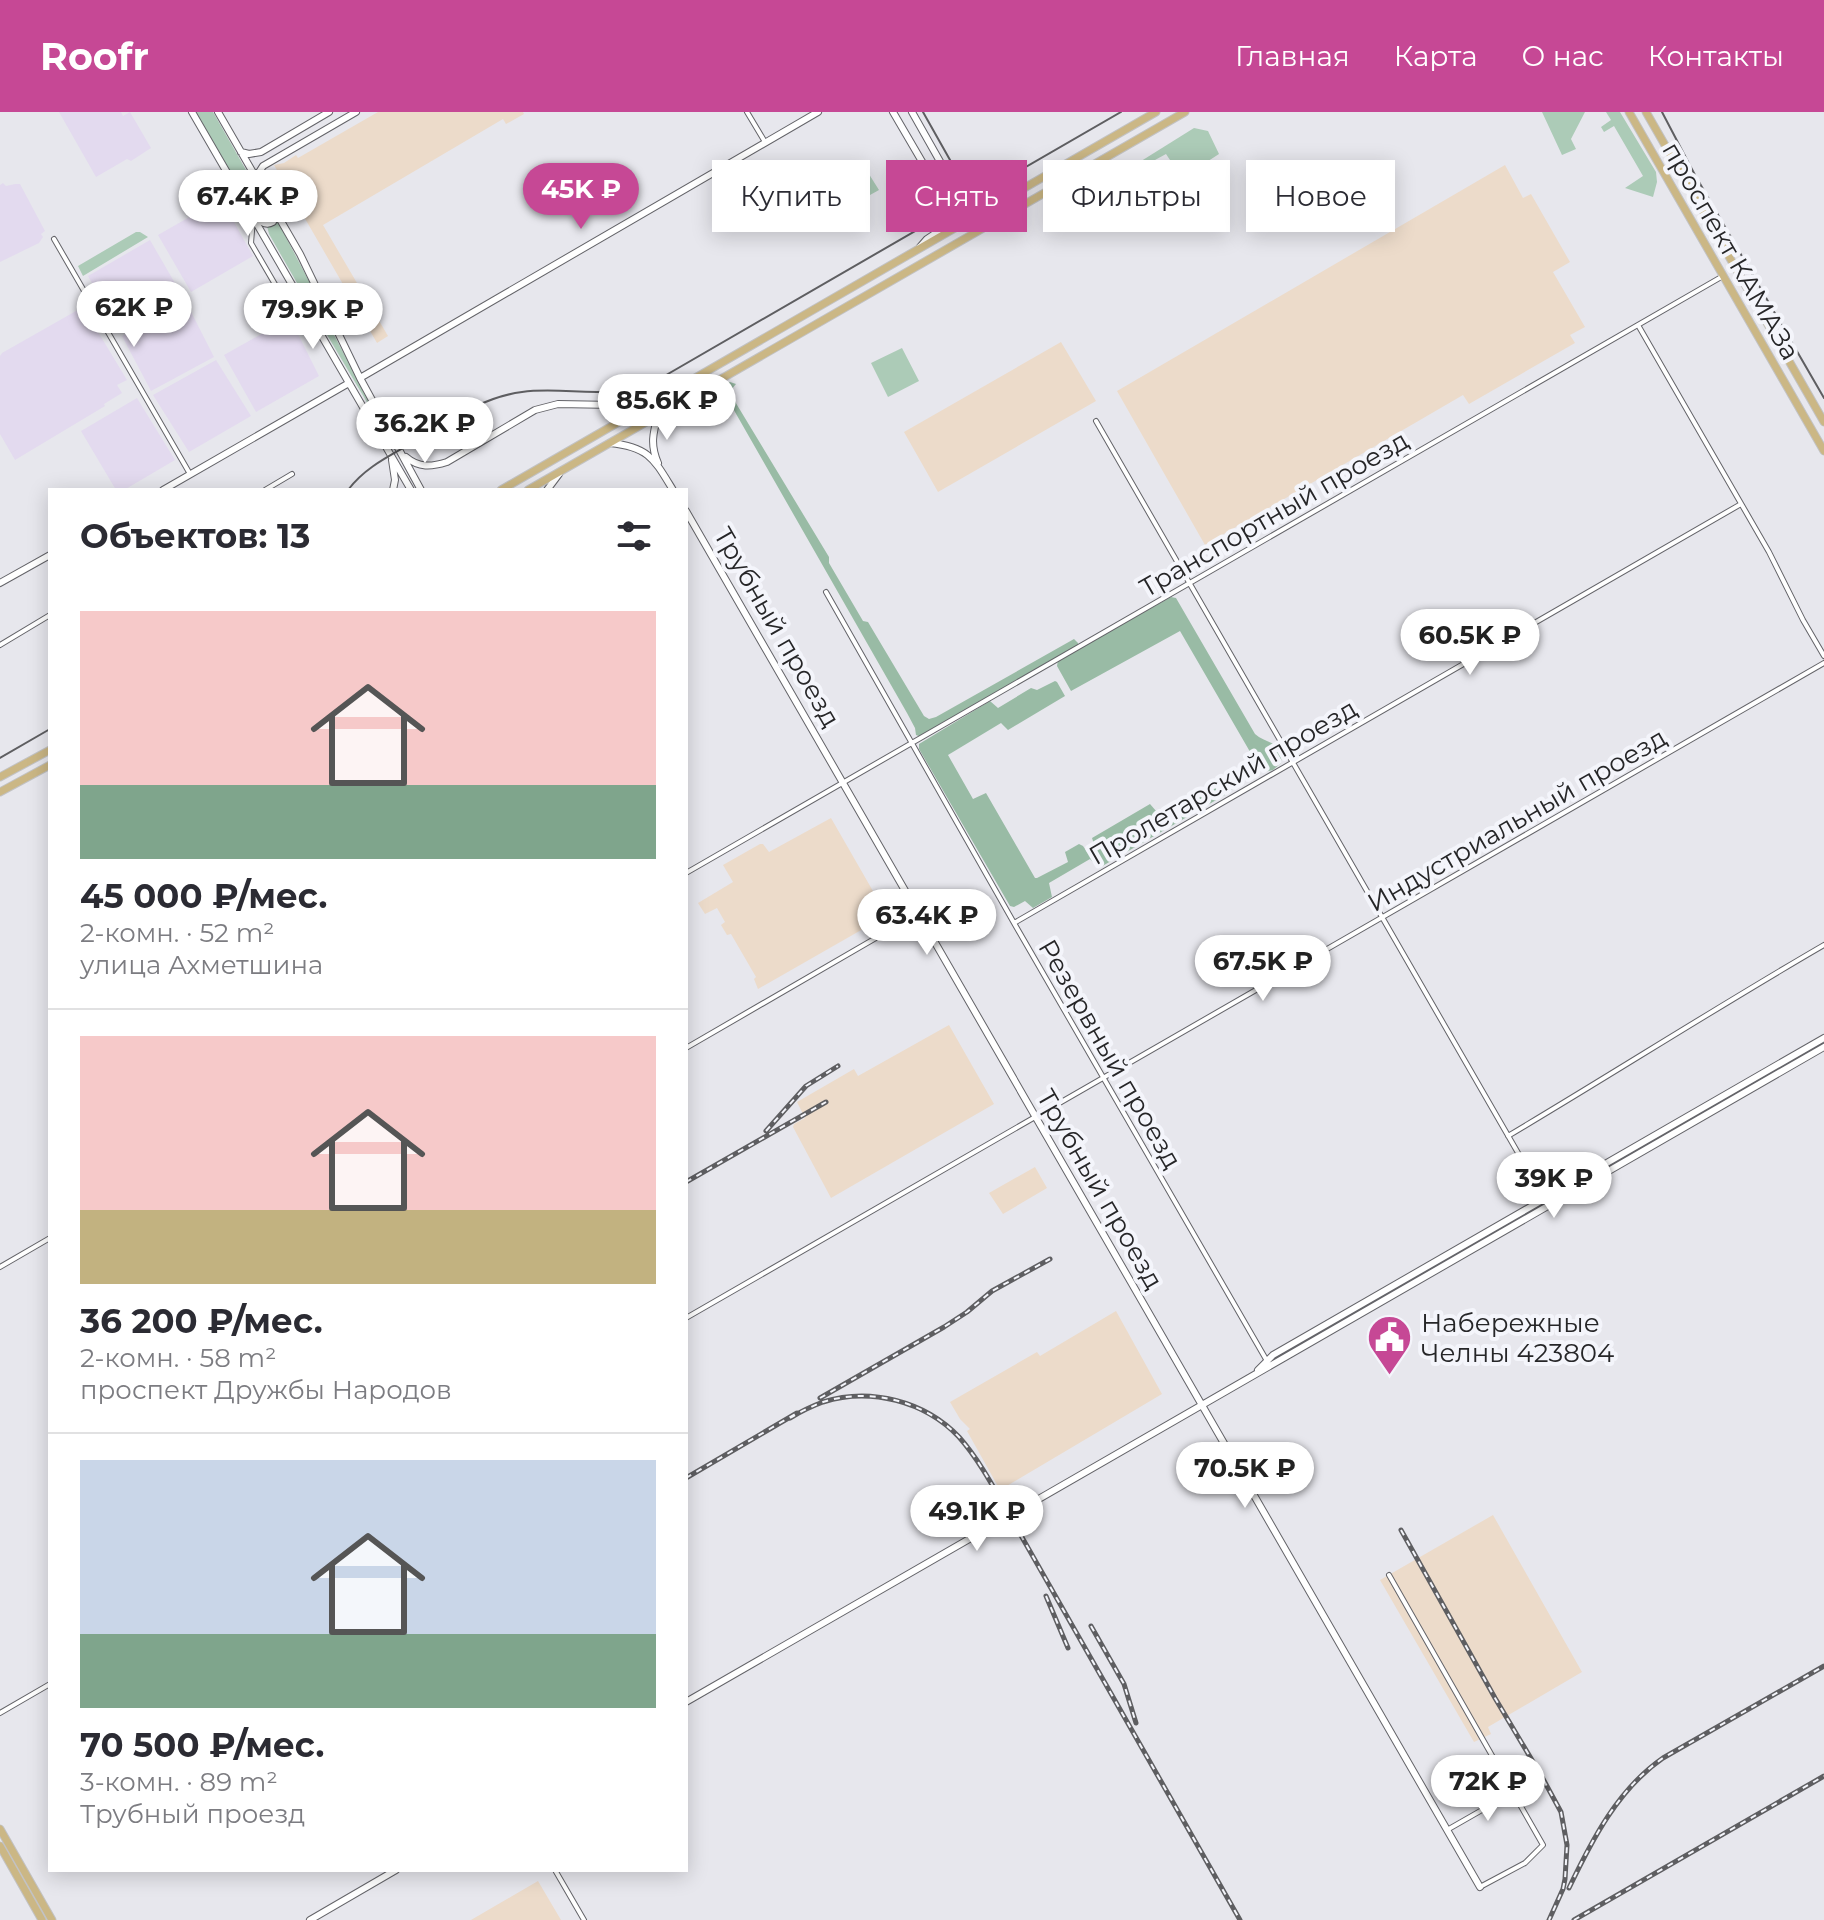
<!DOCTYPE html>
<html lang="ru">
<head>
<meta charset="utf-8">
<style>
	body { margin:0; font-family:Montserrat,sans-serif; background:#f7f7f7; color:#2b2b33; height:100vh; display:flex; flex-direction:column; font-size:30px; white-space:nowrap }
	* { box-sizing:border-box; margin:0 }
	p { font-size:26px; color:#7c7c81 }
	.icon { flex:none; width:44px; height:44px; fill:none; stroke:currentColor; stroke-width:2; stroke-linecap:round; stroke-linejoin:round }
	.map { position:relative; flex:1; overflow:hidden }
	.details { position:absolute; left:48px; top:376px; width:640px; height:1384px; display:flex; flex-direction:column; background:#fff; border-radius:0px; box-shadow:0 4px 20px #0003 }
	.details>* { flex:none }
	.guide { position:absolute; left:712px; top:48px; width:760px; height:72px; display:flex; gap:16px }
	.price { position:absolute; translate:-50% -68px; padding:0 18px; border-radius:28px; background:#fff; color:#222; font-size:26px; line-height:52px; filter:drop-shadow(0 2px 4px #0008) }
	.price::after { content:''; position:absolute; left:50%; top:48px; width:24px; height:18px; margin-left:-12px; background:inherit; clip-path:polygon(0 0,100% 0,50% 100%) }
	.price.selected { background:#c64895; color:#fff }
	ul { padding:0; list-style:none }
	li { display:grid; align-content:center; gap:16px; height:424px; padding:0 32px }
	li+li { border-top:2px solid #e1e1e2 }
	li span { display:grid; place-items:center; height:248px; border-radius:0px; color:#555 }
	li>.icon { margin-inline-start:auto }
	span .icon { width:144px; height:144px; fill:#fffc; stroke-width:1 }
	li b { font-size:34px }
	h2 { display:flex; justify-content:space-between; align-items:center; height:96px; padding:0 32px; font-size:34px }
	.pill { padding:0 28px; border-radius:0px; background:#fff; box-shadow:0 4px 20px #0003; font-size:28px; line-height:72px }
	.pill.selected { background:#c64895; color:#fff }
	header { display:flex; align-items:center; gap:48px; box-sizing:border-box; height:112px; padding:0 40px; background:#c64895; color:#fff }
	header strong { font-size:38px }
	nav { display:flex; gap:44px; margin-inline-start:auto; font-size:28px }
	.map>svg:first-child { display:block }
</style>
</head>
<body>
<header>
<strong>Roofr</strong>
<nav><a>Главная</a><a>Карта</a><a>О нас</a><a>Контакты</a></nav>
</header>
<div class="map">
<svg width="1824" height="1808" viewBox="0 0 1824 1808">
	<rect width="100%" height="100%" fill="#e7e7ed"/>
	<path fill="#ecdbca" d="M 378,0 L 523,0 L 524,2 L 506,12 L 503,7 L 323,113 L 388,224 L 377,231 L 274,53 L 284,51 L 296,43 L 298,46 Z
		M 1505,53 L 1523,86 L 1531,82 L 1570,150 L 1553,160 L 1585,215 L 1570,223 L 1575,231 L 1469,292 L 1463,283 L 1205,433 L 1117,279 Z
		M 1061,230 L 1096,289 L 938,380 L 904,320 Z
		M 831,706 L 885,800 L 884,805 L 758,877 L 754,867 L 756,865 L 731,822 L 727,823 L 721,813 L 725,810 L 717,796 L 705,802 L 698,791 L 733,770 L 723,753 L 760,732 L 763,732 L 769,740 Z
		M 949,913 L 994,992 L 831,1086 L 793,1015 L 794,1012 L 805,1006 L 797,990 L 854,957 L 858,964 Z
		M 1035,1055 L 1047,1076 L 1003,1102 L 989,1081 Z
		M 1116,1199 L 1162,1282 L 1000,1378 L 967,1319 L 970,1317 L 960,1307 L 950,1290 L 1037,1240 L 1040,1244 Z
		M 1493,1403 L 1582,1560 L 1488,1615 L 1491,1622 L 1474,1630 L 1380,1468 Z
		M 538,1769 L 561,1808 L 471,1808 Z"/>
	<path fill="#e3daef" d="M 59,0 L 121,0 L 123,4 L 130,0 L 151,36 L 131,49 L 127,47 L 96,65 Z
		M 3,71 L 6,74 L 15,72 L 20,72 L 45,119 L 41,122 L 43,125 L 39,131 L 0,150 L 0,73 Z
		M 221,87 L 253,144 L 191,180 L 158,123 Z
		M 150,128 L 183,185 L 120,221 L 88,164 Z
		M 185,188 L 214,245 L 151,279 L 122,224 Z
		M 83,195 L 127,268 L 117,273 L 122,281 L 104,292 L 105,294 L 15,348 L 0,322 L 0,244 L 2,241 Z
		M 290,206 L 319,264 L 256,300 L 224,243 Z
		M 216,248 L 251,304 L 189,340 L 153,283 Z
		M 137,286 L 175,348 L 124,378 L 116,378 L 81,319 Z"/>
	<path fill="#accbb7" d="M 196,0 L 213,0 L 271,102 L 269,107 L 264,108 L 260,106 L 241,78 Z
		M 1542,0 L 1585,0 L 1571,27 L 1576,37 L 1562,43 Z
		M 1606,0 L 1620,0 L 1656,60 L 1657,70 L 1653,85 L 1625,76 L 1643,64 L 1614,14 L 1604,20 L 1601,15 L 1611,8 Z
		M 1194,16 L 1208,19 L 1219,42 L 1182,66 L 1166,42 L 1133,60 L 1130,56 Z
		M 867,59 L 879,78 L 836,102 L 825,83 Z
		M 277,108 L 311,173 L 304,174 L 301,178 L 269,122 L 267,114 L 274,112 Z
		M 136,120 L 140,120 L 148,125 L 83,164 L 78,154 Z
		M 308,180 L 312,180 L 381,314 L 307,189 L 306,185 Z
		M 902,236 L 919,269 L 888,285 L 871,251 Z"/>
	<path fill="#99bba5" d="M 730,270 L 736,272 L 731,278 L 731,283 L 829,445 L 829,451 L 863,509 L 868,510 L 924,604 L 929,607 L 936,605 L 1074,527 L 1078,531 L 1078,534 L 921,625 L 916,623 L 915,616 L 907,601 L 727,286 L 724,284 L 712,288 L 714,280 Z
		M 1171,485 L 1176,486 L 1255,622 C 1263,629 1274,630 1282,638 L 1281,651 L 1273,658 L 1264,660 L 1260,657 L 1180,519 L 1071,579 L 1057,554 L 1058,548 Z
		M 1055,569 L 1057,570 L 1065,584 L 1008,618 L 1001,611 L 948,643 L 973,687 L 986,681 L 1035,766 L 1037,766 L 1068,750 L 1065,740 L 1079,732 L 1083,734 L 1087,740 L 1093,741 L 1095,735 L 1092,726 L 1150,692 L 1163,707 L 1228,669 L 1232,669 L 1233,676 L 1230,680 L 1099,756 L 1090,747 L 1049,771 L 1052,785 L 1033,796 L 1025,789 L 1014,795 L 1010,794 L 919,637 L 919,632 L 990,589 L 998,596 L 1031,576 L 1037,578 Z"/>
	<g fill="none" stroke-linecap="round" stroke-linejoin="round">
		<defs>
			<path id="street" d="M 747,0 L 765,30
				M 253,107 L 251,131 L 294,205 L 319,221
				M 54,127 L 190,362
				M 1638,213 L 1769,440 L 1803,508 L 1824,544
				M 1096,309 L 1544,1086
				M 265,378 L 292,362
				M 826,480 L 1014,811 L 1267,1249
				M 0,533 L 50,503
				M 686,761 L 1723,164
				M 1014,811 L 1741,392
				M 686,936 L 919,801
				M 1508,1024 C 1614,961 1717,895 1824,833
				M 0,1155 L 50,1126
				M 686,1206 L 1824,551
				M 1389,1463 L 1543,1733 L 1525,1751 L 1480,1775
				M 0,1601 L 50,1572
				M 1447,1718 L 1489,1694 L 1512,1677
				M 555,1758 L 584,1808"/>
			<path id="secondary" d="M 192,0 L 411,378
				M 218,0 L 300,142 L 360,266 L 421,378
				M 893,0 L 941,82 L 949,99 L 948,109 L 945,115 L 927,127 L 920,135
				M 912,0 L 959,83 C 987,111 991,83 1018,77
				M 241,40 L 249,42 L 261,40 L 329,0
				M 256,65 L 263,54 L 356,0
				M 256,106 C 262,110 266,114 273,110 L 274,101
				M 303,190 L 303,182 L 307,177 L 312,177 L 316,181
				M 360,266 L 818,0
				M 610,331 C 649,335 654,347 673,378
				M 406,345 C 419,356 431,355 447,350 L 535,298 L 558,292 L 614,293 L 636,291 L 660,284
				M 392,348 L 395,368 L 393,378
				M 658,351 C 650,333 653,321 658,303
				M 163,378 L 349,271
				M 547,378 L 559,362
				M 686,399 L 1480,1775
				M 0,471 L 50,443
				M 1258,1258 L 1273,1243 L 1824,926
				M 686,1590 L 1824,935
				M 310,1808 L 396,1758"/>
			<path id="primary" d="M 1629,0 L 1824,339
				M 1646,0 L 1824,310
				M 501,378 L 1156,0
				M 528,378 L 1185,0
				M 0,665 L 50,638
				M 0,680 L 50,653
				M 0,1717 L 52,1808
				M 0,1734 L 42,1808"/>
		</defs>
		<use href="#street" stroke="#646469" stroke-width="6"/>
		<use href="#secondary" stroke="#646469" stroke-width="8"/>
		<use href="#primary" stroke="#c2c2c3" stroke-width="9"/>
		<use href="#street" stroke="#fff" stroke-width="4"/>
		<use href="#secondary" stroke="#fff" stroke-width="6"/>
		<use href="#primary" stroke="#cbb785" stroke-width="7"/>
		<path stroke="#5e5e61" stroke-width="2" d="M 923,0 L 963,71 L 964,78 L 956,96
			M 1662,0 L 1695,63 L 1824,286
			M 348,378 C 366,354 392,343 417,328 C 450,308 483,285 522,280 C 557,275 592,284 627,278 C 639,276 650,271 661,266 L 1121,0
			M 0,646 L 50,617"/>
		<defs>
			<path id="rail" d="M 766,1019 L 806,974 L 838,954
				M 686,1070 L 826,990
				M 820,1286 L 944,1215 L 967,1200 L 992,1179 L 1050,1147
				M 790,1306 C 800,1300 812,1294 823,1290 C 870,1275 925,1289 959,1325 C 982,1351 998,1384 1015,1413 L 1240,1808
				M 686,1366 L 797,1301
				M 1401,1418 L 1495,1586 L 1542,1665 L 1561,1700 L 1567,1733 L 1565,1767 L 1563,1777 L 1549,1808
				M 1046,1484 L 1068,1536
				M 1091,1514 L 1124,1572 L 1136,1611
				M 1569,1776 C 1592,1728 1618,1677 1663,1646 L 1824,1554
				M 1574,1808 L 1824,1664"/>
		</defs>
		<use href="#rail" stroke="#5e5e61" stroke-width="5"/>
		<use href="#rail" stroke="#f4f5fb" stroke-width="2" stroke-dasharray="6" stroke-linecap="butt"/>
	</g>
	<defs>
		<symbol id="civic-pin" viewBox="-11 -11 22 30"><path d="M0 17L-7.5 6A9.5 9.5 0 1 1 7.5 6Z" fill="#c64895" stroke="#f4f5fb"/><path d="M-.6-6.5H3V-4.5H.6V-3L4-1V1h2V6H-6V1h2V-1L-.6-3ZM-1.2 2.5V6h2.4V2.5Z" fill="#fff"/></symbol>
	</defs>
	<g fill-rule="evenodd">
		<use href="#civic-pin" x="1364" y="1200" width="51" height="69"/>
	</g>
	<g text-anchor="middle" stroke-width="8" stroke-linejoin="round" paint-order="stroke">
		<g font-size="26" fill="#262628" stroke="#f4f5fb">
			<text transform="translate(1731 139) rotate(60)" y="9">проспект КАМАЗа</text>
			<text transform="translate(1274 402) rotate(-30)" y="9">Транспортный проезд</text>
			<text transform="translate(777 515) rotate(60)" y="9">Трубный проезд</text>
			<text transform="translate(1223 670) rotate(-30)" y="9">Пролетарский проезд</text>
			<text transform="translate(1517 708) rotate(-30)" y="9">Индустриальный проезд</text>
			<text transform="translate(1110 942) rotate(60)" y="9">Резервный проезд</text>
			<text transform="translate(1100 1077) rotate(60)" y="9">Трубный проезд</text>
		</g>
		<g font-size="26" fill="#262628" stroke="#f4f5fb" text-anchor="start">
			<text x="1421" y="1220">Набережные<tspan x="1421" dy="30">Челны 423804</tspan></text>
		</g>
	</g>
</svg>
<b class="price selected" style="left:581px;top:119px">45K ₽</b>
<b class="price" style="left:248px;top:126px">67.4K ₽</b>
<b class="price" style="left:134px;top:237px">62K ₽</b>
<b class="price" style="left:313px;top:239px">79.9K ₽</b>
<b class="price" style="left:667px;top:330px">85.6K ₽</b>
<b class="price" style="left:425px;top:353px">36.2K ₽</b>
<b class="price" style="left:1470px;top:565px">60.5K ₽</b>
<b class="price" style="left:927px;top:845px">63.4K ₽</b>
<b class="price" style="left:1263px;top:891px">67.5K ₽</b>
<b class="price" style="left:1554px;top:1108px">39K ₽</b>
<b class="price" style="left:1245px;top:1398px">70.5K ₽</b>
<b class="price" style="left:977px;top:1441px">49.1K ₽</b>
<b class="price" style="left:1488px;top:1711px">72K ₽</b>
<div class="guide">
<a class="pill">Купить</a>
<a class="pill selected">Снять</a>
<a class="pill">Фильтры</a>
<a class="pill">Новое</a>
</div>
<section class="details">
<h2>Объектов: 13<svg class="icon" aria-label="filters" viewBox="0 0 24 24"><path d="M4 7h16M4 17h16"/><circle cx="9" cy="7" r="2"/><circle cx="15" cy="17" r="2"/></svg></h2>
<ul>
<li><span style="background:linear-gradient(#f6c9c9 70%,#7fa58c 0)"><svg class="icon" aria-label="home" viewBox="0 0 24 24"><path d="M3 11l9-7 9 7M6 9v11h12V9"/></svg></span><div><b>45 000 ₽/мес.</b><p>2-комн. · 52 m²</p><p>улица Ахметшина</p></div></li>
<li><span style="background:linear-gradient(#f6c9c9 70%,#c2b280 0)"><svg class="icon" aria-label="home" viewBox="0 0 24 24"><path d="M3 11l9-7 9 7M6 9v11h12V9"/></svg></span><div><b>36 200 ₽/мес.</b><p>2-комн. · 58 m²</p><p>проспект Дружбы Народов</p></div></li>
<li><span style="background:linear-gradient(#c9d6e8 70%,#7fa58c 0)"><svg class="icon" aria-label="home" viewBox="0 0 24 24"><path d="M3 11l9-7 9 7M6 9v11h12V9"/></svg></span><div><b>70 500 ₽/мес.</b><p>3-комн. · 89 m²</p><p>Трубный проезд</p></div></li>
</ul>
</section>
</div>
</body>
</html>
